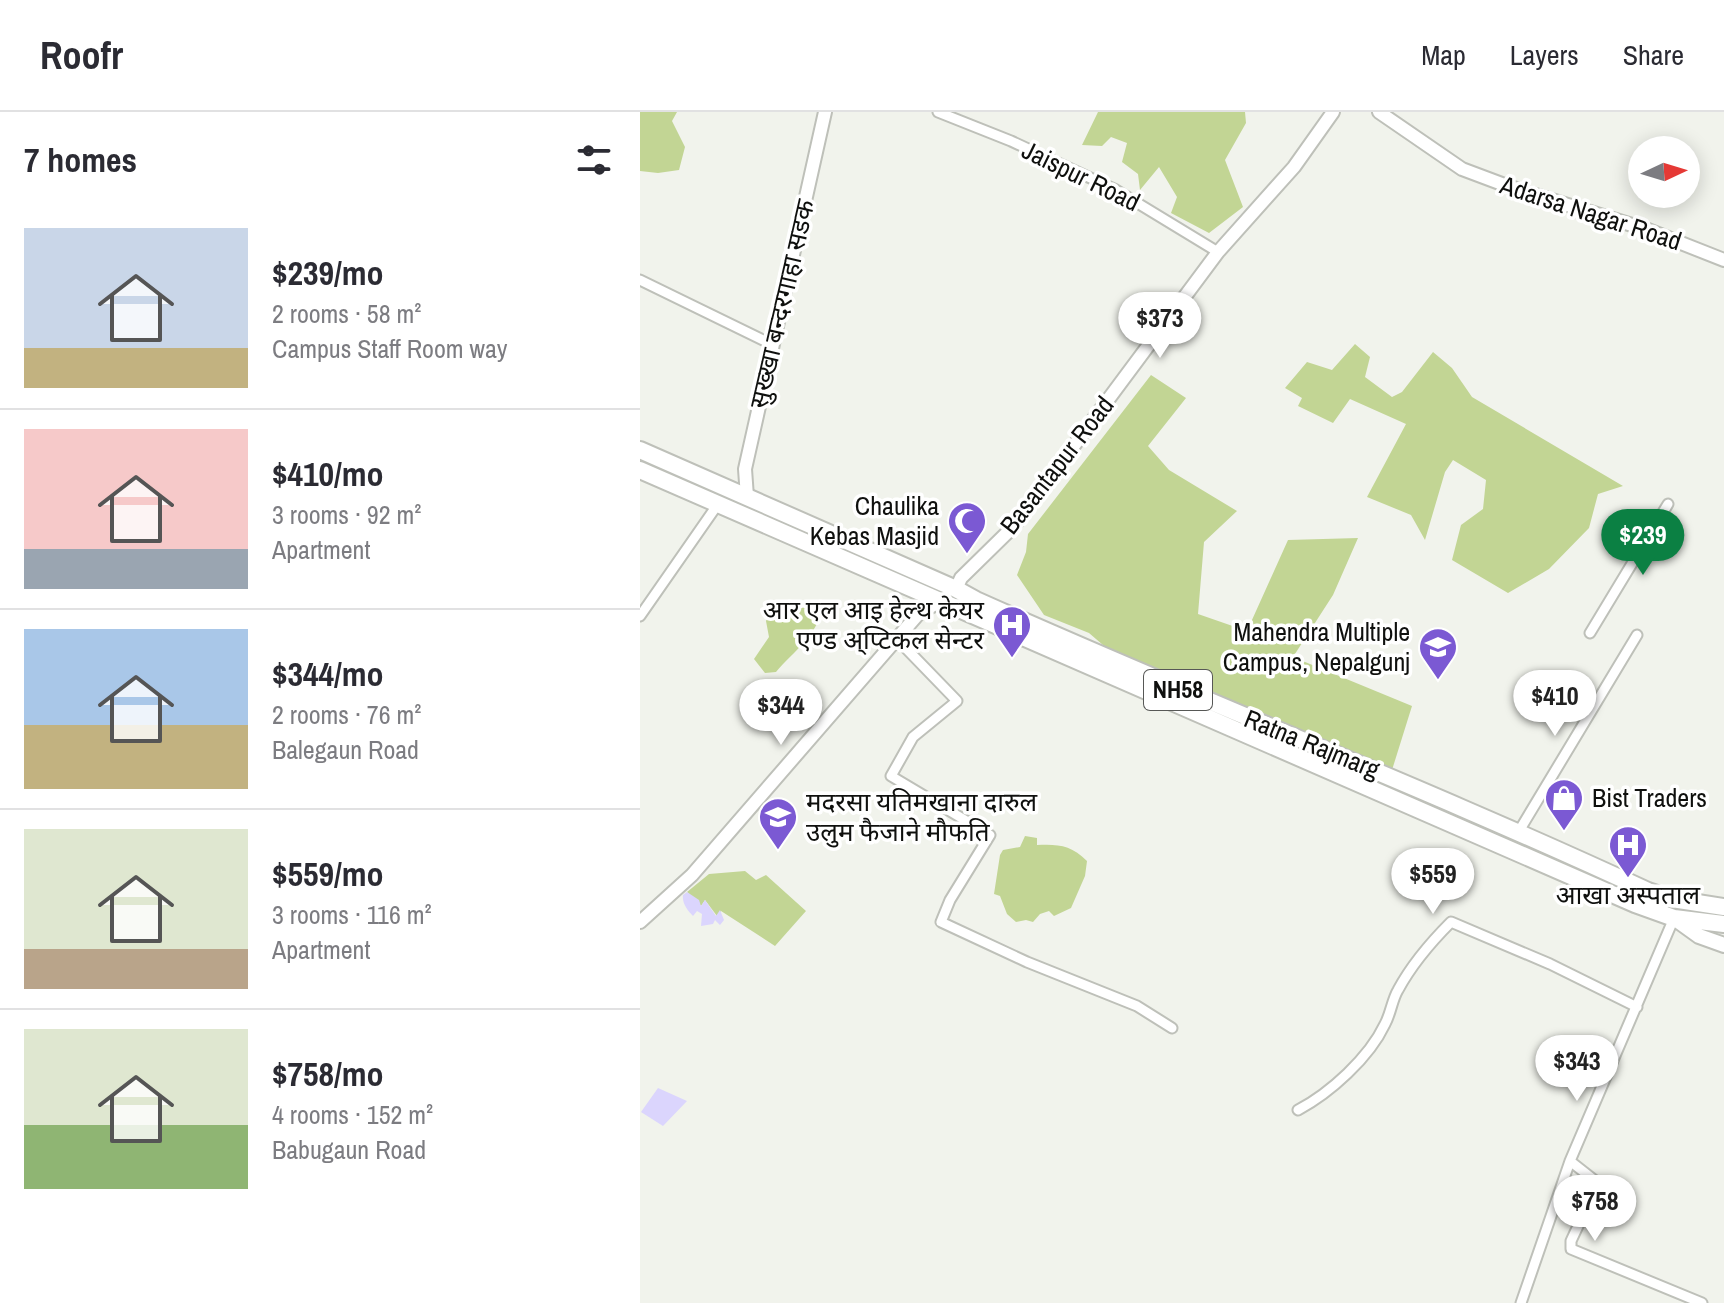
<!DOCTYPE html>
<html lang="en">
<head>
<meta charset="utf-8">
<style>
	body { margin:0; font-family:"Archivo Narrow","Noto Sans Devanagari",sans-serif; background:#f2f2f3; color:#2b2b33; height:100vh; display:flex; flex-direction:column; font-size:30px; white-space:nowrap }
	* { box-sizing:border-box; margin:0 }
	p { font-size:26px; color:#7c7c81 }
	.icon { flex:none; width:44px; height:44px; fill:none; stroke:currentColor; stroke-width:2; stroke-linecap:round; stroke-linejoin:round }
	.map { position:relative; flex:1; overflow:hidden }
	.side { display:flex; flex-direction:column; background:#fff; width:640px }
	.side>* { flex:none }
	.needle { width:52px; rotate:86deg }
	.fabs { position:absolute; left:988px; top:24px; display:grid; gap:16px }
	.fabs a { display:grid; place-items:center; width:72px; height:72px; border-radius:50%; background:#fff; box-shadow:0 4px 20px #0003; font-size:40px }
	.price { position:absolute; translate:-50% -68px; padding:0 18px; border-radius:28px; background:#fff; color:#222; font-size:26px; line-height:52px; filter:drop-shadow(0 2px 4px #0008) }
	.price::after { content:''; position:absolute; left:50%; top:48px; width:24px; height:18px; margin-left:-12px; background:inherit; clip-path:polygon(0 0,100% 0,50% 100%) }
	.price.selected { background:#0b8043; color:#fff }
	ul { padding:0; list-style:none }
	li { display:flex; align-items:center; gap:24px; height:200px; padding:0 24px }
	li+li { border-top:2px solid #e1e1e2 }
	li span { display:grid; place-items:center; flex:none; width:224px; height:160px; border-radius:0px; color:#555 }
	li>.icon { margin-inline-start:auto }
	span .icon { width:96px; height:96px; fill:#fffc; stroke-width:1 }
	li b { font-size:34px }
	h2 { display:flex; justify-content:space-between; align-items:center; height:96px; padding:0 24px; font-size:34px }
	header { display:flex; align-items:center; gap:48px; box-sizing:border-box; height:112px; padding:0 40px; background:#fff; border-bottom:2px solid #e1e1e2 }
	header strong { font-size:38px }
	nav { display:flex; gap:44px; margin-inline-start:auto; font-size:28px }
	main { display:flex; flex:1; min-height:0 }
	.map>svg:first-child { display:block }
</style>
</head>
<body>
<header>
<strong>Roofr</strong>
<nav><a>Map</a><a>Layers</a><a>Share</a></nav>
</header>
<main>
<section class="side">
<h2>7 homes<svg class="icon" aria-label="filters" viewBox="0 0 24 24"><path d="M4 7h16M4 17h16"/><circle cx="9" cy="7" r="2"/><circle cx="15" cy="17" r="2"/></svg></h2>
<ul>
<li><span style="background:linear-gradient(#c9d6e8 75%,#c2b280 0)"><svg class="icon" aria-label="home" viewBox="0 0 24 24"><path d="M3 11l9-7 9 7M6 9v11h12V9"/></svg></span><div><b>$239/mo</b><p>2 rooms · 58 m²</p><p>Campus Staff Room way</p></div></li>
<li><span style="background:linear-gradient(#f6c9c9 75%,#9aa5b1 0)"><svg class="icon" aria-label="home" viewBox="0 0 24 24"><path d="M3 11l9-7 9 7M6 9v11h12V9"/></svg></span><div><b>$410/mo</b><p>3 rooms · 92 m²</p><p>Apartment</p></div></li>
<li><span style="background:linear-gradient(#a9c7e8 60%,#c2b280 0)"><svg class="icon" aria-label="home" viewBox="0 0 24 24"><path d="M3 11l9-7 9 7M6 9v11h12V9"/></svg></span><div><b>$344/mo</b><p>2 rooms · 76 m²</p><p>Balegaun Road</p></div></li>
<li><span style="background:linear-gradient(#dfe7d0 75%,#b9a48a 0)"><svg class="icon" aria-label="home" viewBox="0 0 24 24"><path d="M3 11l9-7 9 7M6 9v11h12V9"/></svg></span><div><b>$559/mo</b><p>3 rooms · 116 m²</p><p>Apartment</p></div></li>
<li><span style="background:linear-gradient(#dfe7d0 60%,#8fb573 0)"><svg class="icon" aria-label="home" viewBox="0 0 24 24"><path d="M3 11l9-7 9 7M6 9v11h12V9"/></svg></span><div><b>$758/mo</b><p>4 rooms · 152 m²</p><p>Babugaun Road</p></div></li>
</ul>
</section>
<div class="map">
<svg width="1084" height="1191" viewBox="0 0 1084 1191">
	<rect width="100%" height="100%" fill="#f1f3ec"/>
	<path fill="#c2d594" d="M 0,0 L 37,0 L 32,9 L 45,35 L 39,58 L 18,61 L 0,59 Z
		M 458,0 L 605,0 L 606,11 L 585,48 L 603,95 L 569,121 L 531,101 L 537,85 L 519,55 L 500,78 L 498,62 L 482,50 L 487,31 L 471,25 L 462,34 L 442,33 Z
		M 715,232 L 730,245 L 725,265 L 752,285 L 762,280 L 793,240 L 812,256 L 832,285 L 983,374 L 958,382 L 949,416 L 909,457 L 868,481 L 812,448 L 821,413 L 843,397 L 846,368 L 813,348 L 805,360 L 785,428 L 771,403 L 727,385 L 766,312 L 710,287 L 693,311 L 658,294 L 662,286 L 645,276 L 667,250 L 692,258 Z
		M 511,263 L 546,286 L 508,334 L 529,358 L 597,399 L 564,430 L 558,502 L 607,519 L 648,428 L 718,426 L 693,483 L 653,545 L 772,594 L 752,658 L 470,539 L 449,521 L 404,503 L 377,463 L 386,440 L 388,422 Z
		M 166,490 L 182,492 C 183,518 152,541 136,560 L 125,561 L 114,547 L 129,525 L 126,509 L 129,502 L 152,501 Z
		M 385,724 L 397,726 L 397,733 C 418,732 431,733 447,749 L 445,764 L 431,796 L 414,804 L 409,799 L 400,802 L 393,810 L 386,808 L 376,810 L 367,802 L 360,784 L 354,782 L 360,743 L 363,738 L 380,735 Z
		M 105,759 L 116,768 L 126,763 L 166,799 L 135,834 L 81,799 L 77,804 L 65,788 L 61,794 L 47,780 L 69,762 Z"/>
	<path fill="#dbd5fd" d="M 47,780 L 59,788 L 61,794 L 65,788 L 76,804 L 80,798 L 84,808 L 80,813 L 75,808 L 73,812 L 61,814 L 62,802 L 57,799 L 53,804 C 47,798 42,791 43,783 Z
		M 18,976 L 47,989 L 23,1014 L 1,1000 Z"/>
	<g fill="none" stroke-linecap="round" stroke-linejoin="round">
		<defs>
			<path id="minor" d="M 298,0 L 371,29 L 476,78 L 578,140
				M 0,168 L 133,233
				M 0,504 L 78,392
				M 950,521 L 1028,392
				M 256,526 L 317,589 L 273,625 L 251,664 L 350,723 L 310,788 L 301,810 L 387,850 L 497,894 L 532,916
				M 882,721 L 879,719 L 997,523
				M 658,998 C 690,981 729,946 745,912 C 751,901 752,888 758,878 C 772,852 791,830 811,810 L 910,852 L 997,895
				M 930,1049 L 958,1071 L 931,1129 L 931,1137 L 1062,1191
				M 881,1191 L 930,1049 L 1034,806"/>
			<path id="tertiary" d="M 739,0 L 822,57 L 870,75 L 1008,118 L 1084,148
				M 107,385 L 105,357 L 185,0
				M 316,477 L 321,466 L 374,414 L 578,140 L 654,55 L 693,0
				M 0,810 L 52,763 L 280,500 L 300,490"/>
			<path id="primary" d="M 1034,806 L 1059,824 L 1084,833"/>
			<path id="trunk" d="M 0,338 L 316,477 L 336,488 C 559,588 786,676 1008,779 L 1032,787 L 1084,795
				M 0,358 L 995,792 L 1034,806 L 1084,812"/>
		</defs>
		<use href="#minor" stroke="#bec0b9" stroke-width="13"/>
		<use href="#tertiary" stroke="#bec0b9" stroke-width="16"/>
		<use href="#primary" stroke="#bec0b9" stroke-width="18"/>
		<use href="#trunk" stroke="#bec0b9" stroke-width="20"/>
		<use href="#minor" stroke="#fff" stroke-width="9"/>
		<use href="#tertiary" stroke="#fff" stroke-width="12"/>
		<use href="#primary" stroke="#fff" stroke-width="14"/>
		<use href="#trunk" stroke="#fff" stroke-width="16"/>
	</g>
	<defs>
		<symbol id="mosque-pin" viewBox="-11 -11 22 30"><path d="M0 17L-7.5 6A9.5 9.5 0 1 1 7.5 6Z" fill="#7b59d3" stroke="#fff"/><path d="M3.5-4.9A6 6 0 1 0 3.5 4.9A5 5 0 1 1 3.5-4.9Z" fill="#fff"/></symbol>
		<symbol id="hospital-pin" viewBox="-11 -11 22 30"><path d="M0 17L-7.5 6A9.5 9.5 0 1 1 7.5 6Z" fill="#7b59d3" stroke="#fff"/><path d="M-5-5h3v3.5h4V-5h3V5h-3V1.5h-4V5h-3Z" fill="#fff"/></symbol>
		<symbol id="university-pin" viewBox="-11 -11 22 30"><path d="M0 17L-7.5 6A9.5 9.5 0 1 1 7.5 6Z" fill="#7b59d3" stroke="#fff"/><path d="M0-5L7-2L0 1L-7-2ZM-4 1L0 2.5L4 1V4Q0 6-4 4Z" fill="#fff"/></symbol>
		<symbol id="shop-pin" viewBox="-11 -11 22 30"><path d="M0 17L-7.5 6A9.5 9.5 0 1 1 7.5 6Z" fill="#7b59d3" stroke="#fff"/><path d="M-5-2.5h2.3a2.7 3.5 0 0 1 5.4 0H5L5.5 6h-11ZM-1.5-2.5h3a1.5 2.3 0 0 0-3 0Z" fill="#fff"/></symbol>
		<symbol id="school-pin" viewBox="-11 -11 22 30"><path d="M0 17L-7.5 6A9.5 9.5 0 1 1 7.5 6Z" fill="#7b59d3" stroke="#fff"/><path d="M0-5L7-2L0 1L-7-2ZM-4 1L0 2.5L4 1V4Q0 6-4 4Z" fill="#fff"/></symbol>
	</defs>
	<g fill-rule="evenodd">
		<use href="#mosque-pin" x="305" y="387" width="44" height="60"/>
		<use href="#hospital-pin" x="350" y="491" width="44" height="60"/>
		<use href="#university-pin" x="776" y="513" width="44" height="60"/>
		<use href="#shop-pin" x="902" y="664" width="44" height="60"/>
		<use href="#school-pin" x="116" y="683" width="44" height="60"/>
		<use href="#hospital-pin" x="966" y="711" width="44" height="60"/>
	</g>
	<g text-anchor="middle" stroke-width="7" stroke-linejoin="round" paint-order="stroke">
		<rect fill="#fff" stroke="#575856" stroke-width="2" x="504" y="558" width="68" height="40" rx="6"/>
		<g font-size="24" font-weight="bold" fill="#0f100e">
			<text x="538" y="586">NH58</text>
		</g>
		<g font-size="26" fill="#0f100e" stroke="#fff">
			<text transform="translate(441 64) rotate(26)" y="9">Jaispur Road</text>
			<text transform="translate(951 101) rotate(18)" y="9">Adarsa Nagar Road</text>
			<text transform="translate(142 192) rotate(-77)" y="9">सुख्खा बन्दरगाहा सडक</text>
			<text transform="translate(417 353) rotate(-52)" y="9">Basantapur Road</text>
			<text transform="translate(672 632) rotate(22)" y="9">Ratna Rajmarg</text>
		</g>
		<g font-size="26" fill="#0f100e" stroke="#fff" text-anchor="end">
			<text x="299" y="403">Chaulika<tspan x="299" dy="30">Kebas Masjid</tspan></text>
			<text x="344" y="507">आर एल आइ हेल्थ केयर<tspan x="344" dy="30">एण्ड अ्प्टिकल सेन्टर</tspan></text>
			<text x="770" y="529">Mahendra Multiple<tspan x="770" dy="30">Campus, Nepalgunj</tspan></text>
			<text x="952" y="695" text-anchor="start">Bist Traders</text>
			<text x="166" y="699" text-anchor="start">मदरसा यतिमखाना दारुल<tspan x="166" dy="30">उलुम फैजाने माैफति</tspan></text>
			<text x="988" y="792" text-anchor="middle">आखा अस्पताल</text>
		</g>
	</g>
</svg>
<div class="fabs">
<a><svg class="needle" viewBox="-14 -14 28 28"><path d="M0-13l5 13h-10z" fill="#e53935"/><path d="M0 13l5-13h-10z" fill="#7c7c81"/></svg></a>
</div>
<b class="price" style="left:520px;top:248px">$373</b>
<b class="price selected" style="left:1003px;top:465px">$239</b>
<b class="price" style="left:915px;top:626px">$410</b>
<b class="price" style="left:141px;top:635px">$344</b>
<b class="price" style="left:793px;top:804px">$559</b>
<b class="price" style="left:937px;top:991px">$343</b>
<b class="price" style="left:955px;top:1131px">$758</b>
</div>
</main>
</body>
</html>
